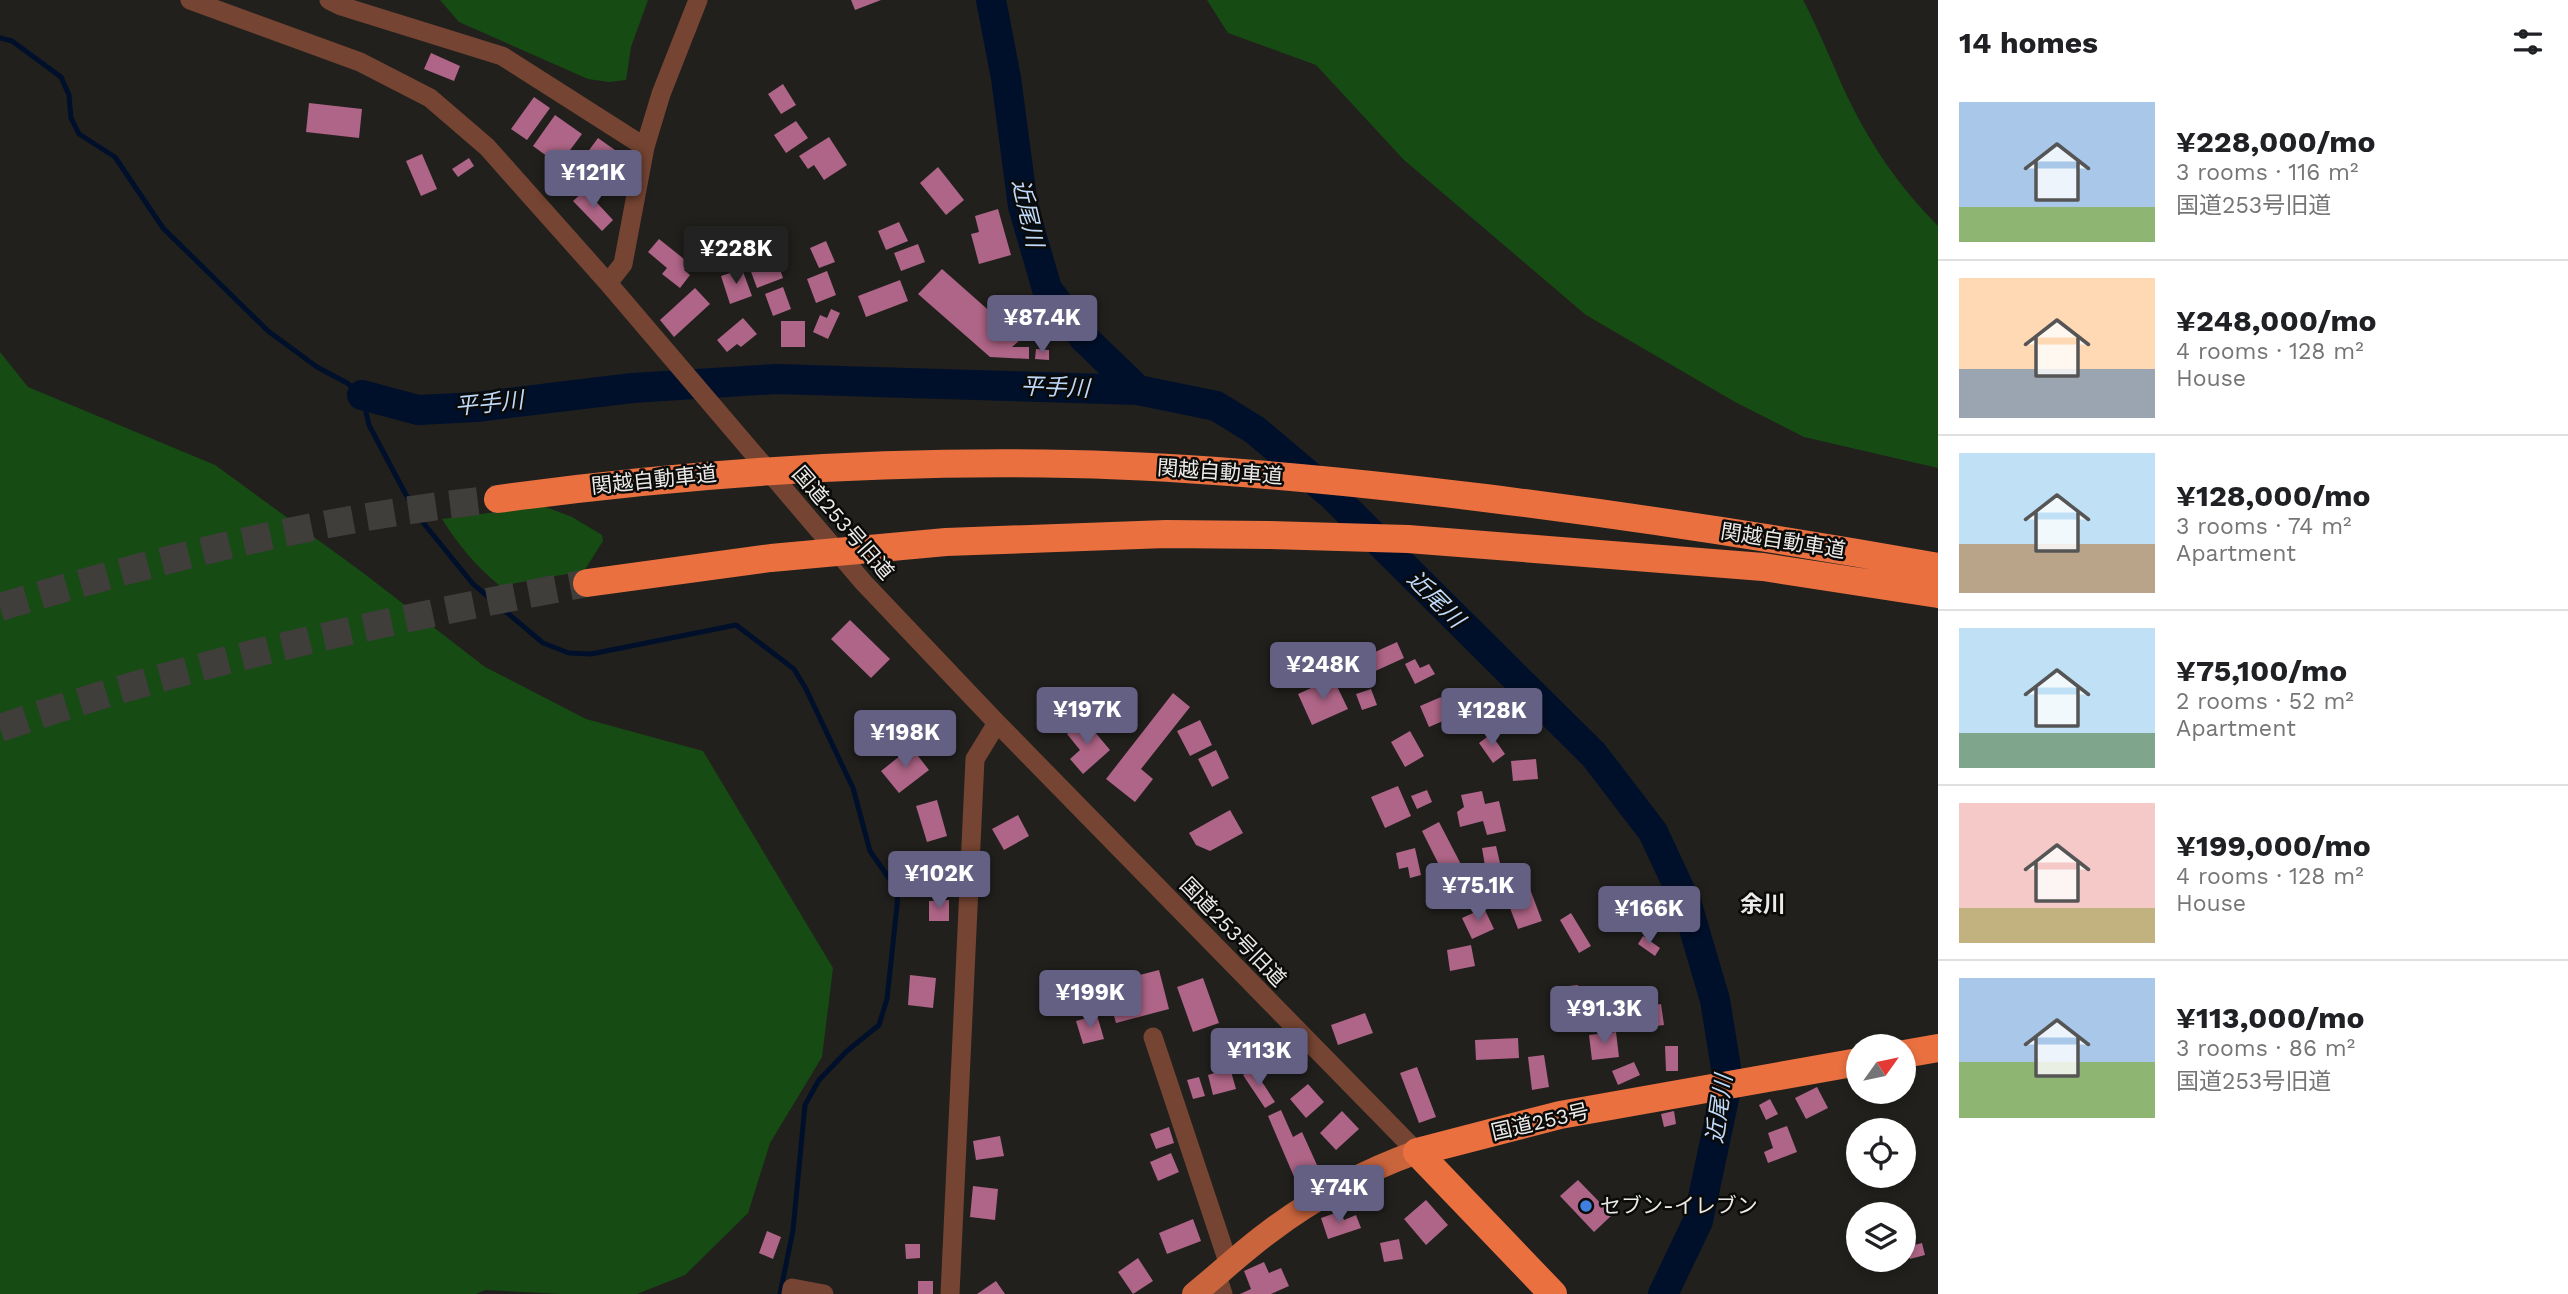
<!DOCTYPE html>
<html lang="en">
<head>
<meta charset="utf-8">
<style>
	body { margin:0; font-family:"Work Sans","Noto Sans JP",sans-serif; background:#f2f2f2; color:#202124; height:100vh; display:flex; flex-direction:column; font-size:26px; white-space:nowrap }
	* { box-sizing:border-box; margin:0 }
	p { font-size:23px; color:#757577 }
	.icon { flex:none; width:38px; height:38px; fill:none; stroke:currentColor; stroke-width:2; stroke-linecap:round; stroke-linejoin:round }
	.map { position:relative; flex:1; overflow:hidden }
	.drawer { display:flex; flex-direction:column; background:#fff; width:630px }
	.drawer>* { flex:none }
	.needle { width:46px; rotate:57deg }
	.controls { position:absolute; left:1846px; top:1034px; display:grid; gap:14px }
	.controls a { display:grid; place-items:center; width:70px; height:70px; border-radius:50%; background:#fff; box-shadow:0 4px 10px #0003; font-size:35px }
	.price { position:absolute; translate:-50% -60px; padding:0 16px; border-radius:7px; background:#636084; color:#fff; font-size:23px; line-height:46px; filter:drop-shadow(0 2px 4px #0008) }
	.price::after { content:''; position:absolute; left:50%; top:42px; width:21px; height:16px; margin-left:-10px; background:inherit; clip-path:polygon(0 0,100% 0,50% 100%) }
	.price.on { background:#222; color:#fff }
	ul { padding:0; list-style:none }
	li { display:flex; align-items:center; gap:21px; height:175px; padding:0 21px }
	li+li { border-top:2px solid #e0e0e0 }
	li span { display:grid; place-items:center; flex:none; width:196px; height:140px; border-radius:0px; color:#555 }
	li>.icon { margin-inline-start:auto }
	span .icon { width:84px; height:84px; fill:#fffc; stroke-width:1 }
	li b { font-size:30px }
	h2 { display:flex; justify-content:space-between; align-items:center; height:84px; padding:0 21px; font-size:30px }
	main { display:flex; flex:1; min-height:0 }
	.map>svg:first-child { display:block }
</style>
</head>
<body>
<main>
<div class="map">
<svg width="1938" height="1294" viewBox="0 0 1938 1294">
	<rect width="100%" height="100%" fill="#21201d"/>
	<path fill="#174b14" d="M 440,0 L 648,0 L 631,47 L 626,80 L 609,82 L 588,79 L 459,22 Z
		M 1207,0 L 1803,0 C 1820,32 1833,66 1848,98 C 1871,146 1901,189 1938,226 L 1938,468 L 1804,437 L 1735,402 L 1586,315 L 1404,160 L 1316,65 L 1228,33 Z
		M 0,352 L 28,387 L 215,465 L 362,572 L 485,667 L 586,719 L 703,751 L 833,968 L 822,1057 L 770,1143 L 748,1213 L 685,1275 L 637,1294 L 561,1294 L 485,1290 L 476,1294 L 0,1294 Z
		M 543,506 L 572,517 L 602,535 L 603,541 L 584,571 L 500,586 C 476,566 459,546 442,519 Z"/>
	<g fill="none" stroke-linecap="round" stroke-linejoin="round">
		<path stroke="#00102b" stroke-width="5" d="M 0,38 L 12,41 L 61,77 L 69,95 L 71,118 L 79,134 L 115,157 L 163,228 L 268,331 L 317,367 L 347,383 L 362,395 L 369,425 L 405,493 L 421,520 L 473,584 L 543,643 L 569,653 L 591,654 L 736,625 L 794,669 L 806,689 L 853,788 L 870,851 L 898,891 L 897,906 L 887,999 L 879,1025 L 847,1051 L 819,1080 L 805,1105 L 793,1230 L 780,1294"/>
		<path stroke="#00102b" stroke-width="30" d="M 991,0 L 1006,78 L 1023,206 L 1047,289 L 1084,338 L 1138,390 L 1216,406 L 1255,430 L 1332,495 L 1594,755 L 1653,832 L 1687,905 L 1715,1000 L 1728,1080 L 1698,1221 L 1663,1294
			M 362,395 L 418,410 L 477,407 L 632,388 L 776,379 L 1138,390"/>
	</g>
	<path fill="#af6587" d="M 851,0 L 881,0 L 855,10 Z
		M 431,53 L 460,66 L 454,81 L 424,69 Z
		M 783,84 L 796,105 L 781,114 L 768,94 Z
		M 534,97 L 550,108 L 527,140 L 511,129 Z
		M 309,103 L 362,109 L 359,138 L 306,132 Z
		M 555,115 L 582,134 L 559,165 L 533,146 Z
		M 796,121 L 808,138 L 786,153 L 774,135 Z
		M 829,137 L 847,165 L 824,180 L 814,165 L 808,169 L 799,156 Z
		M 598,138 L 622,155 L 609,172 L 605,169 L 595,182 L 576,168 Z
		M 422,154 L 437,189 L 421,196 L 406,161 Z
		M 469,158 L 474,166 L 458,177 L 452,169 Z
		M 938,167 L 964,200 L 946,215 L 920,183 Z
		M 585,190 L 613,220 L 602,231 L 573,201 Z
		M 998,209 L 1011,255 L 979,264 L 971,234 L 979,232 L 975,216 Z
		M 899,222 L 908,241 L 886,250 L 878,231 Z
		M 659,239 L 689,263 L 684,270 L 690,275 L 680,288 L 662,274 L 667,268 L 648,252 Z
		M 826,241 L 835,262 L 819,268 L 810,248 Z
		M 918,244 L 925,262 L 901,271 L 894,253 Z
		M 777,260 L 783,278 L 757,288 L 750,269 Z
		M 742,269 L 752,296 L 730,304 L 721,276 Z
		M 942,269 L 1021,339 L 1012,347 L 1029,347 L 1029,359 L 990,357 L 918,294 Z
		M 827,271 L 836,295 L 816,303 L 807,279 Z
		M 900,280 L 908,301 L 866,317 L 858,296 Z
		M 783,287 L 791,309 L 773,316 L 765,294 Z
		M 695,288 L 710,304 L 674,337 L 660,320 Z
		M 831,309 L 840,313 L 828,339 L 813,332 L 820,315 L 827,318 Z
		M 743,318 L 757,334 L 741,347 L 737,344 L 727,352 L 717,340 Z
		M 781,321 L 805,321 L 805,347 L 781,347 Z
		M 1036,349 L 1049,350 L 1049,360 L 1035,359 Z
		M 850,620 L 890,659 L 871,678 L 831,639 Z
		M 1397,642 L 1404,658 L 1360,678 L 1353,662 Z
		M 1415,659 L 1420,668 L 1429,664 L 1435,674 L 1415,684 L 1405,664 Z
		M 1333,678 L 1348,709 L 1312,725 L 1298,694 Z
		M 1371,689 L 1377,705 L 1362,710 L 1356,694 Z
		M 1173,693 L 1190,707 L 1141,769 L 1153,779 L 1135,802 L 1106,779 Z
		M 1441,697 L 1450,718 L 1429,727 L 1420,706 Z
		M 1084,719 L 1110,750 L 1083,774 L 1070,759 L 1080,750 L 1067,734 Z
		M 1200,720 L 1212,745 L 1190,756 L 1177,731 Z
		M 1410,731 L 1424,756 L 1405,767 L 1391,742 Z
		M 1491,734 L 1505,754 L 1493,763 L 1479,743 Z
		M 911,747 L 929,770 L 899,793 L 881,771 Z
		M 1216,750 L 1229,778 L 1212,787 L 1198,759 Z
		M 1536,759 L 1538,779 L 1513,781 L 1511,761 Z
		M 1398,786 L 1411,816 L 1385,828 L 1371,797 Z
		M 1427,790 L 1432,802 L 1417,809 L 1411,796 Z
		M 1482,791 L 1485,804 L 1499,801 L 1506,831 L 1487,835 L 1483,821 L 1460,827 L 1457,812 L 1464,807 L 1461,795 Z
		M 937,800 L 947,836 L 927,842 L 916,806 Z
		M 1230,810 L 1243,833 L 1210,851 L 1196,845 L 1189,833 Z
		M 1018,815 L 1029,836 L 1004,850 L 992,829 Z
		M 1439,822 L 1465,872 L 1447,881 L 1422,831 Z
		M 1496,846 L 1500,863 L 1485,866 L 1482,848 Z
		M 1415,848 L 1421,875 L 1410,878 L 1408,867 L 1399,869 L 1396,853 Z
		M 949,859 L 949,882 L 909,881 L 909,860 Z
		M 1530,889 L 1542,921 L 1518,929 L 1510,908 L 1522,903 L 1519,894 Z
		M 949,900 L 949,921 L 929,921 L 929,901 Z
		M 1484,908 L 1494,929 L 1472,939 L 1462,918 Z
		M 1571,913 L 1591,946 L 1579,953 L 1560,920 Z
		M 1643,936 L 1660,948 L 1655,956 L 1638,944 Z
		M 1471,945 L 1475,966 L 1450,971 L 1447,950 Z
		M 1159,970 L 1169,1009 L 1116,1023 L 1105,984 Z
		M 910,975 L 936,978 L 933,1008 L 908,1005 Z
		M 1203,978 L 1219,1023 L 1193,1032 L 1177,987 Z
		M 1578,985 L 1581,1013 L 1563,1015 L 1560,987 Z
		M 1661,1004 L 1664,1025 L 1627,1030 L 1624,1010 Z
		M 1365,1013 L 1373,1033 L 1338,1045 L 1331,1025 Z
		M 1097,1015 L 1104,1039 L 1083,1044 L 1076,1021 Z
		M 1616,1032 L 1619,1057 L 1592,1060 L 1589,1035 Z
		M 1518,1038 L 1519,1058 L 1476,1060 L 1475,1040 Z
		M 1665,1046 L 1678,1046 L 1678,1071 L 1666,1071 Z
		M 1544,1055 L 1549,1087 L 1532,1090 L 1528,1057 Z
		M 1634,1062 L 1640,1075 L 1618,1085 L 1612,1071 Z
		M 1417,1067 L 1436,1117 L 1419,1123 L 1400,1073 Z
		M 1230,1068 L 1236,1089 L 1213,1095 L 1208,1075 Z
		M 1253,1068 L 1275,1102 L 1265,1108 L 1243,1075 Z
		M 1199,1077 L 1205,1096 L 1193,1099 L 1187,1080 Z
		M 1308,1084 L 1324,1102 L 1306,1118 L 1290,1099 Z
		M 1817,1087 L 1828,1108 L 1806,1119 L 1795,1098 Z
		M 1770,1099 L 1778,1114 L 1766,1120 L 1759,1105 Z
		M 1281,1110 L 1293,1137 L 1302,1132 L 1322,1176 L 1298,1186 L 1268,1116 Z
		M 1342,1111 L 1359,1129 L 1336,1150 L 1320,1133 Z
		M 1674,1111 L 1676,1124 L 1664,1127 L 1661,1114 Z
		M 1787,1126 L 1797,1152 L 1768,1163 L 1764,1152 L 1773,1148 L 1768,1133 Z
		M 1169,1127 L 1174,1143 L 1156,1149 L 1150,1134 Z
		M 1000,1136 L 1004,1156 L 976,1160 L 973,1141 Z
		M 1171,1153 L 1179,1172 L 1158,1181 L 1150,1162 Z
		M 1578,1180 L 1612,1215 L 1594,1232 L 1560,1196 Z
		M 973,1186 L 998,1189 L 995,1220 L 970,1217 Z
		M 1426,1200 L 1448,1225 L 1426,1245 L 1404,1219 Z
		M 1341,1211 L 1344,1220 L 1356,1215 L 1361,1228 L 1328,1239 L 1321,1218 Z
		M 1193,1219 L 1201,1241 L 1167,1254 L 1159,1233 Z
		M 767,1231 L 781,1237 L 773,1259 L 759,1253 Z
		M 1399,1239 L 1403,1259 L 1384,1262 L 1380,1243 Z
		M 1922,1243 L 1925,1255 L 1910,1259 L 1907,1247 Z
		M 905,1244 L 920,1244 L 920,1258 L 906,1259 Z
		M 1138,1258 L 1153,1281 L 1133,1294 L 1118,1272 Z
		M 1264,1262 L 1269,1273 L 1281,1268 L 1289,1286 L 1271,1294 L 1240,1294 L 1251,1289 L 1244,1271 Z
		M 918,1281 L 933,1281 L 933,1294 L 918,1294 Z
		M 996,1281 L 1005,1294 L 977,1294 Z"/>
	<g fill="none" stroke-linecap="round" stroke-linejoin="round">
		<path stroke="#3f3e3b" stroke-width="28" stroke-dasharray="28 14" stroke-linecap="butt" d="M 0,607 C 163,558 329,516 498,499
			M 0,728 C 191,662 388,620 587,583"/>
		<path stroke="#754432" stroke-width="19" d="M 190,0 L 360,62 L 430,98 L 487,147 L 608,283 L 864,583 L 997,723 L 1417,1152
			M 329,0 L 341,6 L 502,56 L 645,147
			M 608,283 L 623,264 L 645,147 L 661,94 L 698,0
			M 1153,1037 L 1229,1265
			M 1217,1276 L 1223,1294
			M 791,1294 L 792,1288 L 824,1294
			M 950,1294 L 975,759 L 997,723"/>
		<path stroke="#c9643d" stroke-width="24" d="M 1194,1294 C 1219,1274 1243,1251 1269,1232 C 1314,1198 1364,1171 1417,1152"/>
		<path stroke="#ea7040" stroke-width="28" d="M 498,499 C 689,473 879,460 1071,464 C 1210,467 1348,481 1485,498 C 1636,517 1788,540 1938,567
			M 587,583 L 771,558 L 946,542 L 1166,534 L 1269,535 L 1408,539 L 1763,567 L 1938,594
			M 1904,1054 L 1938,1048
			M 1553,1294 L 1417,1152 L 1560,1115 L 1858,1062"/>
	</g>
	<circle fill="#3f7fe0" stroke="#0a0a08" stroke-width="2.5" cx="1586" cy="1206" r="7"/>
	<g text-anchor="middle" stroke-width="5" stroke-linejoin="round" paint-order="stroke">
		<g font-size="21" fill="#ebeae8" stroke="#0a0a08">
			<text transform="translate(1220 472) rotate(4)" y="7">関越自動車道</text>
			<text transform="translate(654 480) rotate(-6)" y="7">関越自動車道</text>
			<text transform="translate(843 523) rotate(49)" y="7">国道253号旧道</text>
			<text transform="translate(1783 541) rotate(9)" y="7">関越自動車道</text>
			<text transform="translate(1233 932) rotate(46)" y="7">国道253号旧道</text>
			<text transform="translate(1540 1122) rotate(-13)" y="7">国道253号</text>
		</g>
		<g font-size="21" fill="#ebeae8" stroke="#0a0a08" text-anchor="start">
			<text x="1600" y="1213">セブン-イレブン</text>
		</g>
		<g font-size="23" font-style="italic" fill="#bfd9fa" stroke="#0a0a08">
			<text transform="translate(1028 213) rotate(77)" y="8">近尾川</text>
			<text transform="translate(1055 387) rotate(2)" y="8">平手川</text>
			<text transform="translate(489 403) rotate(-6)" y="8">平手川</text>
			<text transform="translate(1436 599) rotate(45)" y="8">近尾川</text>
			<text transform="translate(1719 1109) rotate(-82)" y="8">近尾川</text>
		</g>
		<g font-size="23" font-weight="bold" fill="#ebeae8" stroke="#0a0a08">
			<text x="1763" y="912">余川</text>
		</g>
	</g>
</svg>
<div class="controls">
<a><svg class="needle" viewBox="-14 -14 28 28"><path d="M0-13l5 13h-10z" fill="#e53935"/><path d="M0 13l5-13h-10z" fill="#757577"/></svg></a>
<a><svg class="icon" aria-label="locate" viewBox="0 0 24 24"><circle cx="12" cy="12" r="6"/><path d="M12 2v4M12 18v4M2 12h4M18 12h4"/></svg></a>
<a><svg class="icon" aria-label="layers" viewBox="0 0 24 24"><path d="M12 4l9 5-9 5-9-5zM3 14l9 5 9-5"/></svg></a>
</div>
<b class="price" style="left:593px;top:210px">¥121K</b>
<b class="price on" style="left:736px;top:286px">¥228K</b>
<b class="price" style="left:1042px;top:355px">¥87.4K</b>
<b class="price" style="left:1323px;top:702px">¥248K</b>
<b class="price" style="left:1087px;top:747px">¥197K</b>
<b class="price" style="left:1492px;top:748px">¥128K</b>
<b class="price" style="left:905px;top:770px">¥198K</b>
<b class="price" style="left:939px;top:911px">¥102K</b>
<b class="price" style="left:1478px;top:923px">¥75.1K</b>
<b class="price" style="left:1649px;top:946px">¥166K</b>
<b class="price" style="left:1090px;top:1030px">¥199K</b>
<b class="price" style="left:1604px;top:1046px">¥91.3K</b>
<b class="price" style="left:1259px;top:1088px">¥113K</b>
<b class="price" style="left:1339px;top:1225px">¥74K</b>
</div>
<section class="drawer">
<h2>14 homes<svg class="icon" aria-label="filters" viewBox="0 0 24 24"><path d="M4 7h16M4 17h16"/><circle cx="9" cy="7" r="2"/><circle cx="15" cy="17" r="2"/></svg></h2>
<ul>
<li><span style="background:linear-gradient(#a9c7e8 75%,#8fb573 0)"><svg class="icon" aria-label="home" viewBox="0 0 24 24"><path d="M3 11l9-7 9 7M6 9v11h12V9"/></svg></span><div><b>¥228,000/mo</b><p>3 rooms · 116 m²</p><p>国道253号旧道</p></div></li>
<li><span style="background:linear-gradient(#ffd9b3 65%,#9aa5b1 0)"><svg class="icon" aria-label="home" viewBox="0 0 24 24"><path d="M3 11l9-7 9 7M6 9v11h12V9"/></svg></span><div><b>¥248,000/mo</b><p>4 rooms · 128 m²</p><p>House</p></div></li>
<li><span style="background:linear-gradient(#bfe0f5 65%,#b9a48a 0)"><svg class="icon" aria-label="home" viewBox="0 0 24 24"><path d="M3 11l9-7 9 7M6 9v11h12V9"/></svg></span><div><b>¥128,000/mo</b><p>3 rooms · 74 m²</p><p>Apartment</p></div></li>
<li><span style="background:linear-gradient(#bfe0f5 75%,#7fa58c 0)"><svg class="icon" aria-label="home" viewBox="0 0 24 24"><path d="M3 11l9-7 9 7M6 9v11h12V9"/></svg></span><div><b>¥75,100/mo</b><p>2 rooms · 52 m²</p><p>Apartment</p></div></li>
<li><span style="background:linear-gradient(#f6c9c9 75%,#c2b280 0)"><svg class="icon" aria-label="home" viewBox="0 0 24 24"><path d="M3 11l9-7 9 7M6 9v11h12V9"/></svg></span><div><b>¥199,000/mo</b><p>4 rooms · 128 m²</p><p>House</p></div></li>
<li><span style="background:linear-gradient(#a9c7e8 60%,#8fb573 0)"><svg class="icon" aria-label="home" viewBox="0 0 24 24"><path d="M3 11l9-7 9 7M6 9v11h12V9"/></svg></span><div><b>¥113,000/mo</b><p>3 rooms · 86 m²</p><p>国道253号旧道</p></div></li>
</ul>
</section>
</main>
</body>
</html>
